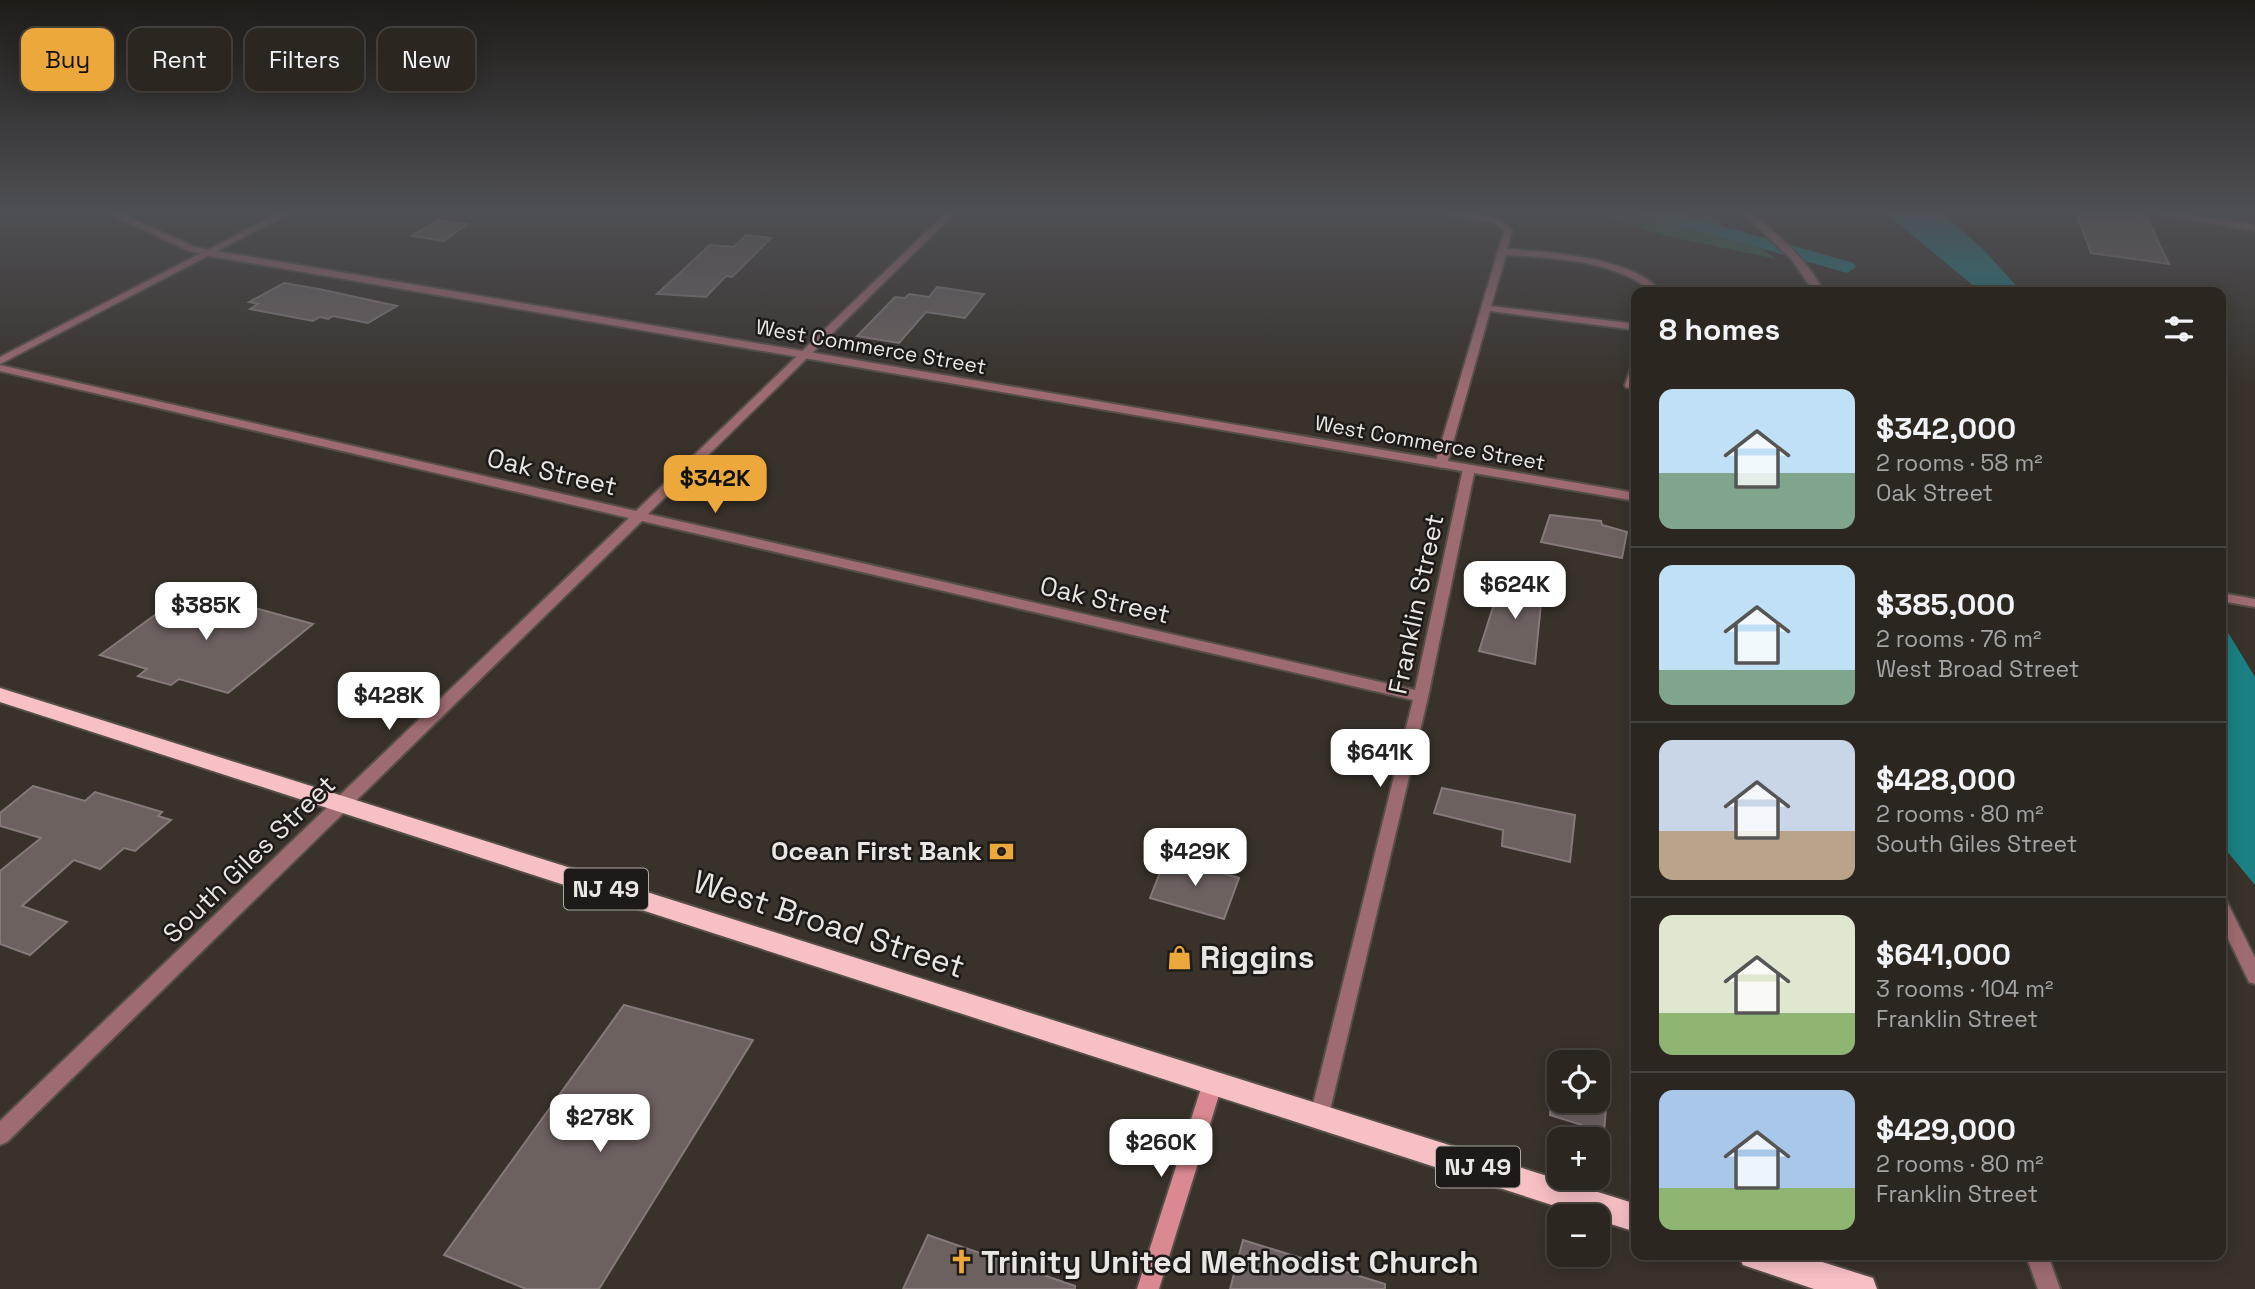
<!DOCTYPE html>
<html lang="en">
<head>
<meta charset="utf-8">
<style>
	body { margin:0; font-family:"Space Grotesk",sans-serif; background:#37322d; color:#f1f3f6; height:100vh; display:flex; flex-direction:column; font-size:26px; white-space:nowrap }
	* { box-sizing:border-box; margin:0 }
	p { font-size:23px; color:#a6a5a5 }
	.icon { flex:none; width:38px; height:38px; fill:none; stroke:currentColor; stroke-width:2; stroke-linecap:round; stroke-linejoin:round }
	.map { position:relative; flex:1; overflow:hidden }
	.drawer { position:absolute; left:1631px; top:287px; width:595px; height:973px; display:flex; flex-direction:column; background:#2b2620; border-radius:14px; box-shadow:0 4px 18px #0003,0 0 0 2px #47433e }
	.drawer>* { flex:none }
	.hud { position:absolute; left:21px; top:28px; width:665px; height:63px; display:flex; gap:14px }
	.tools { position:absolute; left:1547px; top:1050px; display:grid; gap:14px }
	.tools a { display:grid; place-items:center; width:63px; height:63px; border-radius:14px; background:#2b2620; box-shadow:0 4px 18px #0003,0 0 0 2px #47433e; font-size:35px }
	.price { position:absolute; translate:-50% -60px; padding:0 16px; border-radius:14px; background:#fff; color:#222; font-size:23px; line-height:46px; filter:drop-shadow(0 2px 4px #0008) }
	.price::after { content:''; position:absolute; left:50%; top:42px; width:21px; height:16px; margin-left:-10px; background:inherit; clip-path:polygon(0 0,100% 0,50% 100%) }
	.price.current { background:#eda83b; color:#111 }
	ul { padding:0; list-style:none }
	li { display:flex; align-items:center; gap:21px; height:175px; padding:0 28px }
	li+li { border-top:2px solid #47433e }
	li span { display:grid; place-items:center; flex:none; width:196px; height:140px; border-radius:14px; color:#555 }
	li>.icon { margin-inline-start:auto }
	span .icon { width:84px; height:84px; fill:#fffc; stroke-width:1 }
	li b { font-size:30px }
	h2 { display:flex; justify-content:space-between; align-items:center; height:84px; padding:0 28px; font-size:30px }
	.tag { padding:0 24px; border-radius:14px; background:#2b2620; box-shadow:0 4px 18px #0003,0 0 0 2px #47433e; font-size:24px; line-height:63px }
	.tag.current { background:#eda83b; color:#111 }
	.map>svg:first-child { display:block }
</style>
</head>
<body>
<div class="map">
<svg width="2255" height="1289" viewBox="0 0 2255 1289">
	<rect width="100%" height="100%" fill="#39322b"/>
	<path fill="#2f644a" d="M 1590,210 L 1699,210 L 1777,259 L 1661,235 Z"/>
	<path fill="#1a8083" d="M 1882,210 L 1938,210 L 1982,248 L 2022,292 L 1981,292 Z
		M 2221,621 L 2255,677 L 2255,885 L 2221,844 Z"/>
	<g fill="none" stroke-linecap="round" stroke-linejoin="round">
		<path fill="#1a8083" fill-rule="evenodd" d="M 1638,210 L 1666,210 L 1854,263 L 1856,267 L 1847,273 L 1840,271 L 1641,214 Z"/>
	</g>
	<path fill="#6d6160" stroke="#857979" stroke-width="2" d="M 2075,210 L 2101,210 L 2146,216 L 2169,264 L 2091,253 Z
		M 438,220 L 467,224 L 444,241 L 412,236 Z
		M 746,235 L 771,238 L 732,277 L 726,276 L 706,297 L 657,294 L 710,245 L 734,247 Z
		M 284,283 L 319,289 L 397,306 L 368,323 L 333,316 L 328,319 L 320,317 L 313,321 L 250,309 L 258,304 L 249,302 Z
		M 937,287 L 984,294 L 965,318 L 926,312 L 899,343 L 857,336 L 895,297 L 905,298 L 909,294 L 929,297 Z
		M 1550,515 L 1601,521 L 1602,525 L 1627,532 L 1622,558 L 1541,542 Z
		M 1503,576 L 1543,583 L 1535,664 L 1479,651 Z
		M 189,590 L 313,624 L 228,693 L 179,679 L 171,685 L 138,676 L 147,669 L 100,655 Z
		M 33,786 L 85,801 L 95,792 L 162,812 L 158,816 L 171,820 L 135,851 L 124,848 L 100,869 L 74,860 L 22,906 L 67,922 L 30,955 L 0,944 L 0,871 L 41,838 L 0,826 L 0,813 Z
		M 1442,788 L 1575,815 L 1570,862 L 1502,846 L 1503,830 L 1434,813 Z
		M 1166,857 L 1239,878 L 1224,919 L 1150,898 Z
		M 624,1005 L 753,1040 L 599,1289 L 526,1289 L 444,1255 Z
		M 1555,1069 L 1559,1070 L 1559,1101 L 1598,1101 L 1598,1082 L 1608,1085 L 1604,1132 L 1550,1115 Z
		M 928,1235 L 1075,1286 L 1075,1289 L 903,1289 Z
		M 1243,1240 L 1385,1284 L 1385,1289 L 1230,1289 Z"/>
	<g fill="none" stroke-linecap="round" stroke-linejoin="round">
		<defs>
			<path id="minor" d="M 285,210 L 296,210 L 0,364 L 0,357 Z
				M 949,210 L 958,210 L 648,514 L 1415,690 L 1463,469 L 1465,466 L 1473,466 L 1475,469 L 1428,697 L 1327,1123 L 1320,1125 L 1313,1123 L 1310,1116 L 1413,700 L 642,521 L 7,1142 L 0,1145 L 0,1121 L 629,518 L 0,371 L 0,365 L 636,511 Z
				M 1426,210 C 1446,210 1503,212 1512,231 L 1507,249 C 1552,252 1631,257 1662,292 L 1652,292 C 1619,261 1550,257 1506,255 L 1491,306 L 1636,324 L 1636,330 L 1490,311 L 1447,464 L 1441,468 L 1435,464 L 1504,231 L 1501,227 L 1494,223 Z
				M 2137,210 L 2158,210 L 2255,225 L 2255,231 Z
				M 1636,365 L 1635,385 L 1630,388 L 1626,387 L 1625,385 L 1631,368 Z
				M 2221,900 L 2227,902 L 2255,958 L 2255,984 L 2249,982 L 2221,924 Z"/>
			<path id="tertiary" d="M 102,210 L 113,210 L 195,247 L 210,250 L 1636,493 L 1636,501 L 210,256 L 189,251 Z
				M 1740,210 L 1749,210 C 1777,234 1807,259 1824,292 L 1814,292 L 1792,260 Z
				M 2221,593 L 2255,599 L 2255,607 L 2221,601 Z
				M 2026,1255 L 2048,1255 L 2060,1289 L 2038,1289 Z"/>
			<path id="secondary" d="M 1213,1073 L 1220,1076 L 1223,1082 L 1159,1289 L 1137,1289 L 1203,1082 L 1206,1076 Z"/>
			<path id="trunk" d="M 0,688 L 1636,1204 L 1636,1232 L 1598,1220 L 1598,1216 L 1586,1216 L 0,702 Z
				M 1738,1255 L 1800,1255 L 1873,1278 L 1877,1289 L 1814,1289 L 1743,1265 Z"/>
		</defs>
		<use href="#minor" stroke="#554f48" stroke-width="4"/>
		<use href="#tertiary" stroke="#554f48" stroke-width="4"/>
		<use href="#secondary" stroke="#554f48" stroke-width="4"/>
		<use href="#trunk" stroke="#554f48" stroke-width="4"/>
		<use href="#minor" fill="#9e6b70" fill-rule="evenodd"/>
		<use href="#tertiary" fill="#9e6b70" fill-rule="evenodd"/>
		<use href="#secondary" fill="#da8992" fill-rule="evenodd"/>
		<use href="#trunk" fill="#f7c0c5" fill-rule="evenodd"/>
	</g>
	<linearGradient id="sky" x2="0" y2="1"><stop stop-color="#1f1c18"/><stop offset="0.54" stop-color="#4e4f55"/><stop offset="1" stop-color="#4e4f55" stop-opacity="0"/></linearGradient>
	<rect width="2255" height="391" fill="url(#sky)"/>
	<defs>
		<symbol id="bank-bare" viewBox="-9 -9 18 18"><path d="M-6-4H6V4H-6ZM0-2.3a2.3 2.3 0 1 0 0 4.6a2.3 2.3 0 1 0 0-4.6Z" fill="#eda83b" stroke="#1d1a17" stroke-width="2.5" paint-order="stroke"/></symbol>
		<symbol id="shop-bare" viewBox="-9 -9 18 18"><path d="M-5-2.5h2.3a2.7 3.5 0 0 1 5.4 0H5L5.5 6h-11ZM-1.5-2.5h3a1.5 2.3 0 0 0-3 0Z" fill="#eda83b" stroke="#1d1a17" stroke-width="2.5" paint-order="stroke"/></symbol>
		<symbol id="church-bare" viewBox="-9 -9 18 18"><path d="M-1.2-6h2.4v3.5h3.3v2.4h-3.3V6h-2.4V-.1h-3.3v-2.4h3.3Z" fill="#eda83b" stroke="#1d1a17" stroke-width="2.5" paint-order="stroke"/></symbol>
	</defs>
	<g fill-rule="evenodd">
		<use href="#bank-bare" x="984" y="834" width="35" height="35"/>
		<use href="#shop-bare" x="1162" y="940" width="35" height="35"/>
		<use href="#church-bare" x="944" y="1244" width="35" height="35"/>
	</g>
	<g text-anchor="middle" stroke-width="5" stroke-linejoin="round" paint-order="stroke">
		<g font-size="21" fill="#eae6e1" stroke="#1d1a17">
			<text transform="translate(871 347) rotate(10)" y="7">West Commerce Street</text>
			<text transform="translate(1430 443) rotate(10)" y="7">West Commerce Street</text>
		</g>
		<g fill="#1d1a17" stroke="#aca9a4" stroke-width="2">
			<rect x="564" y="868.5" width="84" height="41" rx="5"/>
			<rect x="1436" y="1146.5" width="84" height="41" rx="5"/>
		</g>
		<g font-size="24" font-weight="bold" fill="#eae6e1">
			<text x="606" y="897">NJ 49</text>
			<text x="1478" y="1175">NJ 49</text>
		</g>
		<g font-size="26" fill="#eae6e1" stroke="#1d1a17">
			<text transform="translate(552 472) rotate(13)" y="9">Oak Street</text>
			<text transform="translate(1105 600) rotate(13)" y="9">Oak Street</text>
			<text transform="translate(1416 604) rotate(-78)" y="9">Franklin Street</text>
			<text transform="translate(249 859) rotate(-44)" y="9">South Giles Street</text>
		</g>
		<g font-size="26" font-weight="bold" fill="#eae6e1" stroke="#1d1a17" text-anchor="end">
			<text x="982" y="860">Ocean First Bank</text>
		</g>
		<g font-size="32" fill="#eae6e1" stroke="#1d1a17">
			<text transform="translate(829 924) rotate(18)" y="11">West Broad Street</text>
		</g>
		<g font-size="32" font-weight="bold" fill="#eae6e1" stroke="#1d1a17" text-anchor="start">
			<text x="1200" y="968">Riggins</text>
			<text x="981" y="1273">Trinity United Methodist Church</text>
		</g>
	</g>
</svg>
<div class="tools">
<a><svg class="icon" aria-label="locate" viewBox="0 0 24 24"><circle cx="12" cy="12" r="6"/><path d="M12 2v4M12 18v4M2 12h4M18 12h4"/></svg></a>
<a>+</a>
<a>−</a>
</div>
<b class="price current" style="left:715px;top:515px">$342K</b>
<b class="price" style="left:1515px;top:621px">$624K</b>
<b class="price" style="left:206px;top:642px">$385K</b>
<b class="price" style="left:389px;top:732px">$428K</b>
<b class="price" style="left:1380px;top:789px">$641K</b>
<b class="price" style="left:1195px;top:888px">$429K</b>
<b class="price" style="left:600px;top:1154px">$278K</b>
<b class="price" style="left:1161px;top:1179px">$260K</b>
<div class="hud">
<a class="tag current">Buy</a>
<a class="tag">Rent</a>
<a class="tag">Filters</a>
<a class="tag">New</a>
</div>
<section class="drawer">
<h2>8 homes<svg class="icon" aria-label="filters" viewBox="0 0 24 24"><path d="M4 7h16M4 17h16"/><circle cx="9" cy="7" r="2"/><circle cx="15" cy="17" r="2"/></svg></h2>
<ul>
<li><span style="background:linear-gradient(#bfe0f5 60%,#7fa58c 0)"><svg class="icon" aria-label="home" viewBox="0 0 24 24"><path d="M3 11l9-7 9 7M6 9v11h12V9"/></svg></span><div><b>$342,000</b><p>2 rooms · 58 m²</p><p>Oak Street</p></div></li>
<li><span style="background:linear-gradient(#bfe0f5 75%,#7fa58c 0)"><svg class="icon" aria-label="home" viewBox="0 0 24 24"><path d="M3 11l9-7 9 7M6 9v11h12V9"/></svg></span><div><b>$385,000</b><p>2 rooms · 76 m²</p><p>West Broad Street</p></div></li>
<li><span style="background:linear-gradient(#c9d6e8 65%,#b9a48a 0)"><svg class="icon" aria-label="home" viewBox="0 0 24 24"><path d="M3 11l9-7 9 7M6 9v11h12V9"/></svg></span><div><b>$428,000</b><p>2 rooms · 80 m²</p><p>South Giles Street</p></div></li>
<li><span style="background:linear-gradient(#dfe7d0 70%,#8fb573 0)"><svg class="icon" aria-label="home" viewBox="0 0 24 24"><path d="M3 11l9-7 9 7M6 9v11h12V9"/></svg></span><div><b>$641,000</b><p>3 rooms · 104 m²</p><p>Franklin Street</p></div></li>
<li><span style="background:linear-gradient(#a9c7e8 70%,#8fb573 0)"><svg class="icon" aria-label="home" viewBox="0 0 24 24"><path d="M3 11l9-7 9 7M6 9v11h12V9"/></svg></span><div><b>$429,000</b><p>2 rooms · 80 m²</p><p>Franklin Street</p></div></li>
</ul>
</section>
</div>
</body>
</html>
